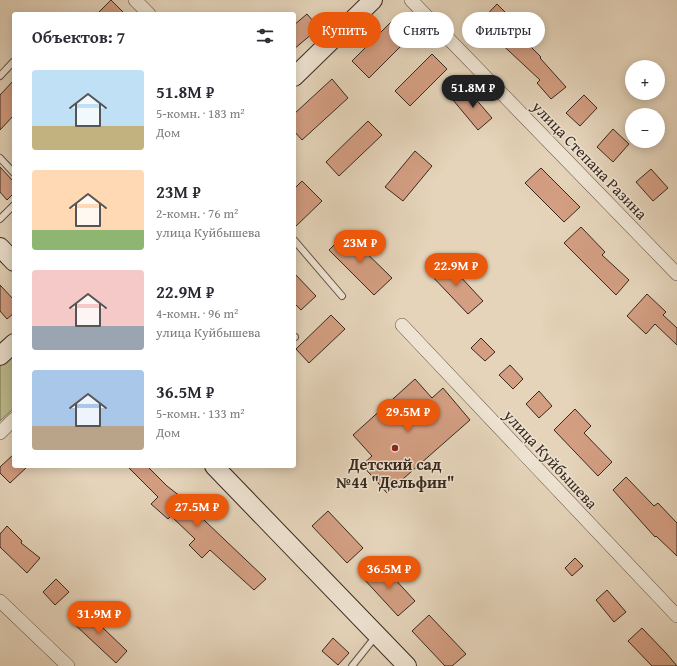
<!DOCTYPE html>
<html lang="ru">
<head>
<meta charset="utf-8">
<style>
	body { margin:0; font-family:"Gentium Book Plus",serif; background:#f7f7f7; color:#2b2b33; height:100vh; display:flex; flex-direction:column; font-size:15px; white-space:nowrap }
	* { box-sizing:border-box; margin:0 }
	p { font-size:13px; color:#7c7c81 }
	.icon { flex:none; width:22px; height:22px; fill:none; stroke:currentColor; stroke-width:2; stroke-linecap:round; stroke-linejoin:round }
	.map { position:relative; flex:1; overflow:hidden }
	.sheet { position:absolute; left:12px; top:12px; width:284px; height:456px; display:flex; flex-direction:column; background:#fff; border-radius:4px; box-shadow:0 2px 10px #0003 }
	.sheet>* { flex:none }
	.guide { position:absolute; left:308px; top:12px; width:309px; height:36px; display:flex; gap:8px }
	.controls { position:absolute; left:625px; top:60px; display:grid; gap:8px }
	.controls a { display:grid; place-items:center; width:40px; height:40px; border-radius:50%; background:#fff; box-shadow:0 2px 10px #0003; font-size:20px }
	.price { position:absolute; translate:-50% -34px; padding:0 9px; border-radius:14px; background:#ea580c; color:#fff; font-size:13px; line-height:26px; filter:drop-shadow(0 1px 2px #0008) }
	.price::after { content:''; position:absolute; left:50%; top:24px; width:12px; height:9px; margin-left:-6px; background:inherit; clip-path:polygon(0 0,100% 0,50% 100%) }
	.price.current { background:#222; color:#fff }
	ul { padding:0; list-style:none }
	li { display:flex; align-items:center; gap:12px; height:100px; padding:0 20px }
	li span { display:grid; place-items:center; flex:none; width:112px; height:80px; border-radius:4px; color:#555 }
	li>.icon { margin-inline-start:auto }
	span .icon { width:48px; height:48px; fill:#fffc; stroke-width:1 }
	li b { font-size:17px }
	h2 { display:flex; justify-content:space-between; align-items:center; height:48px; padding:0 20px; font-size:17px }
	.chip { padding:0 14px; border-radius:18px; background:#fff; box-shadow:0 2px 10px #0003; font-size:14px; line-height:36px }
	.chip.current { background:#ea580c; color:#fff }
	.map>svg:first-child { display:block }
</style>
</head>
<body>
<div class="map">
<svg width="677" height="666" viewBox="0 0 677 666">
	<rect width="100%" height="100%" fill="#e5d4ba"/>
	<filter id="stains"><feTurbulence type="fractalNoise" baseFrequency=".005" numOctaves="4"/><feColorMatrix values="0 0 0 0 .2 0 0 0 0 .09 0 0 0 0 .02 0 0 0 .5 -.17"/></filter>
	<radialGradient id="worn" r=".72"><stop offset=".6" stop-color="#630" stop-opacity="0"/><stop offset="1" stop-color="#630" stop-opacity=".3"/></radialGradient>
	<path fill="#bbbb8c" stroke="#7a7255" d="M 14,350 L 14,408 L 0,421 L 0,364 Z"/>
	<path fill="#d39e82" stroke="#38281e" d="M 111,0 L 125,14 L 97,14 Z
		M 497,4 L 515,22 L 510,26 L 541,57 L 540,58 L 566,87 L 551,99 L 537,83 L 540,80 L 479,23 Z
		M 307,14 L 319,28 L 294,49 L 294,25 Z
		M 397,16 L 414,33 L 369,78 L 352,61 Z
		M 432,54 L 447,69 L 410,106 L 395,91 Z
		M 332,79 L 348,98 L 302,140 L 294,131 L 294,114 Z
		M 14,80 L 14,115 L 0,130 L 0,95 Z
		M 467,89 L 492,118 L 478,130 L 453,100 Z
		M 584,95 L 597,108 L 580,126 L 566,113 Z
		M 368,121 L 382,135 L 339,176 L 326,162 Z
		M 613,129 L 629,144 L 613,162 L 597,147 Z
		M 415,151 L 432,166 L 403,201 L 385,187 Z
		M 0,167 L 14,182 L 14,193 L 7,200 L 0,192 Z
		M 541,168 L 580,207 L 564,222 L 525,183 Z
		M 651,169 L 668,188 L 653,201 L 636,182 Z
		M 302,181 L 322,201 L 294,228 L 294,189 Z
		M 581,227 L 605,252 L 602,255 L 629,280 L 616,295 L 564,243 Z
		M 346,233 L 392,278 L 374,295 L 329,250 Z
		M 445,260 L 483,301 L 468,314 L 430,274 Z
		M 294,273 L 316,296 L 301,310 L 294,303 Z
		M 0,285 L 14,300 L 14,313 L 7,319 L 0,311 Z
		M 647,294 L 666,312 L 663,315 L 677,328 L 677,345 L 655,324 L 646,334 L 627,316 Z
		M 331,315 L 345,329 L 309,363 L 296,349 Z
		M 481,338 L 495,352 L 485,361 L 471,348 Z
		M 510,365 L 523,379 L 513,389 L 499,375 Z
		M 415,379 L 432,398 L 443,388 L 470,420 L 387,493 L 362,465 L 372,456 L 353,435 Z
		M 539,391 L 552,406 L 539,418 L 526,404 Z
		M 575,409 L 591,426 L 584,433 L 612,462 L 598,476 L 554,430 Z
		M 14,454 L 14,466 L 28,466 L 10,483 L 0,473 L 0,467 Z
		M 127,466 L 147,466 L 167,486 L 185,500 L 184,501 L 266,579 L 254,590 L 210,550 L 202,558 L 189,545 L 195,539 L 171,516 L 168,519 L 151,504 L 158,497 Z
		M 626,477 L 654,506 L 658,503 L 677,523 L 677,556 L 656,536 L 655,537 L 613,490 Z
		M 328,511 L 363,548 L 347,563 L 312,526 Z
		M 7,526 L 22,541 L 21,543 L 40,558 L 27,573 L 0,547 L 0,534 Z
		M 575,558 L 583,566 L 572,576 L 565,568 Z
		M 380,563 L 415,601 L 398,616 L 363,578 Z
		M 56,579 L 69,592 L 55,605 L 43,592 Z
		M 607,590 L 626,612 L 614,622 L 596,600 Z
		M 86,607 L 104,625 L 102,627 L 127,651 L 116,663 L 71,621 Z
		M 429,615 L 466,654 L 452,666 L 445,666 L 412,631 Z
		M 642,628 L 666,653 L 677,666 L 652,666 L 628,641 Z
		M 333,638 L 349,653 L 338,665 L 322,651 Z"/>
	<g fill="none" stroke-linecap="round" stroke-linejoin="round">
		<defs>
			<path id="lane" d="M 0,76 L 14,61
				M 0,158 L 14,173
				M 0,219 L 14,205
				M 294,240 L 342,296
				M 294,337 L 295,337
				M 352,666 L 376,636"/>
			<path id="street" d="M 135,0 L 149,14
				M 411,0 L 677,274
				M 402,325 L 677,616
				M 0,433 L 14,419
				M 0,601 L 68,666"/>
			<path id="secondary" d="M 294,77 L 373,0
				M 0,247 L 14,262
				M 0,356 L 14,343
				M 214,466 L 407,666"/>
		</defs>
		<use href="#lane" stroke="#635345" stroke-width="8"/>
		<use href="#street" stroke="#635345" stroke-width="14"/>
		<use href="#secondary" stroke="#38281e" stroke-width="20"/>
		<use href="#lane" stroke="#eee3d2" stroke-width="6"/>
		<use href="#street" stroke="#eee3d2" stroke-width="13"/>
		<use href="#secondary" stroke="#eee3d2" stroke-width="18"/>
	</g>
	<circle fill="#8f2418" stroke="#eee3d2" stroke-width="1.5" cx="395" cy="448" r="4"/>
	<g text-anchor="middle" stroke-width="3" stroke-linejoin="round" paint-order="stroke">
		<g font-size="16" fill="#38281e" stroke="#eee3d2">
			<text transform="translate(590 160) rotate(46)" y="6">улица Степана Разина</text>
			<text transform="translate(551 459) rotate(47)" y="6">улица Куйбышева</text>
		</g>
		<g font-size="16" font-weight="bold" fill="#38281e" stroke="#eee3d2">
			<text x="395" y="470">Детский сад<tspan x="395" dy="18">№44 "Дельфин"</tspan></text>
		</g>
	</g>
	<rect width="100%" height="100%" filter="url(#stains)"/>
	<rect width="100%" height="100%" fill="url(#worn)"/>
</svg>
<div class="controls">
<a>+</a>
<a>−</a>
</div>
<b class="price current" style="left:473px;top:109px">51.8M ₽</b>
<b class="price" style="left:360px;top:264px">23M ₽</b>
<b class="price" style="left:456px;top:287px">22.9M ₽</b>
<b class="price" style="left:408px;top:433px">29.5M ₽</b>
<b class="price" style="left:197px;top:528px">27.5M ₽</b>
<b class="price" style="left:389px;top:590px">36.5M ₽</b>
<b class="price" style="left:99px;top:635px">31.9M ₽</b>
<div class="guide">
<a class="chip current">Купить</a>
<a class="chip">Снять</a>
<a class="chip">Фильтры</a>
</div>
<section class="sheet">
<h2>Объектов: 7<svg class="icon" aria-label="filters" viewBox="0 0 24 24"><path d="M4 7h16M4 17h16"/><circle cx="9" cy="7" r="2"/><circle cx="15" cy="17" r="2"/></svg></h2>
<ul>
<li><span style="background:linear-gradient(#bfe0f5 70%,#c2b280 0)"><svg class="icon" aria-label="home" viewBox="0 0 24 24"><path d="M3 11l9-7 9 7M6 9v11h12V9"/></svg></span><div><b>51.8M ₽</b><p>5-комн. · 183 m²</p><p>Дом</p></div></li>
<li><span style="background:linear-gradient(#ffd9b3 75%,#8fb573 0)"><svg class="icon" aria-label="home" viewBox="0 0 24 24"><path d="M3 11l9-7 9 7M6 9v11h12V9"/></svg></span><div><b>23M ₽</b><p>2-комн. · 76 m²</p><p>улица Куйбышева</p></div></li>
<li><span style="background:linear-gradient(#f6c9c9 70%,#9aa5b1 0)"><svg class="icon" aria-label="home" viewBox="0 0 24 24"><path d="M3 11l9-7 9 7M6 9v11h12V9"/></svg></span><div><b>22.9M ₽</b><p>4-комн. · 96 m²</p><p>улица Куйбышева</p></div></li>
<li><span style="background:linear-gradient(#a9c7e8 70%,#b9a48a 0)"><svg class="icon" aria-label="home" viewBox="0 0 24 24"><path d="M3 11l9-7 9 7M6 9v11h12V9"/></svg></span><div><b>36.5M ₽</b><p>5-комн. · 133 m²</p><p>Дом</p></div></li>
</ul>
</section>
</div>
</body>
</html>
